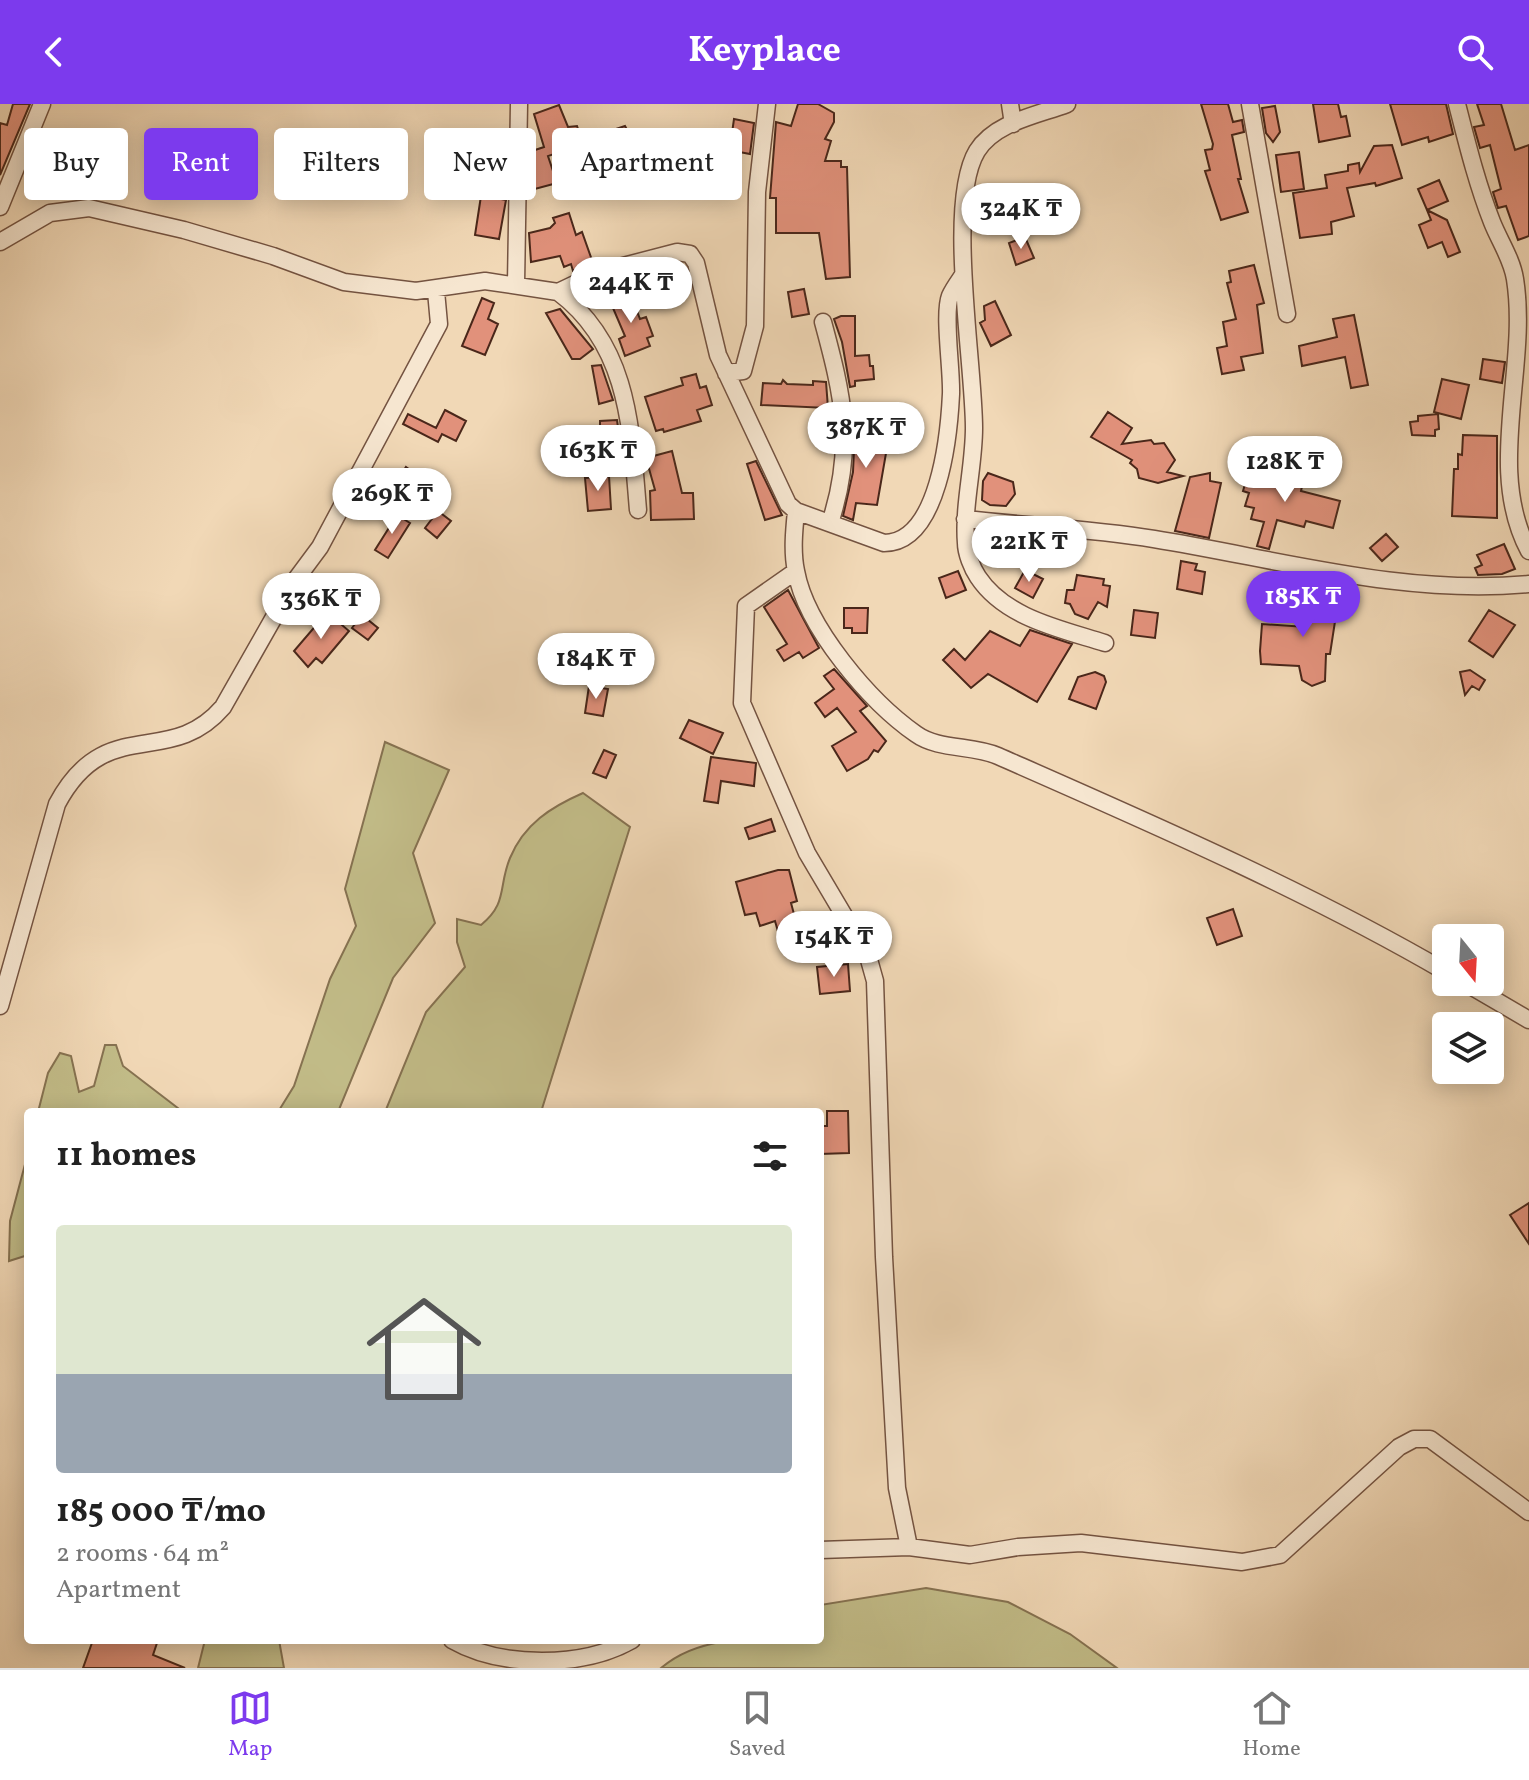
<!DOCTYPE html>
<html lang="en">
<head>
<meta charset="utf-8">
<style>
	body { margin:0; font-family:Vollkorn,serif; background:#f6f6f6; color:#222; height:100vh; display:flex; flex-direction:column; font-size:30px; white-space:nowrap }
	* { box-sizing:border-box; margin:0 }
	p { font-size:26px; color:#767676 }
	.icon { flex:none; width:44px; height:44px; fill:none; stroke:currentColor; stroke-width:2; stroke-linecap:round; stroke-linejoin:round }
	.map { position:relative; flex:1; overflow:hidden }
	.details { position:absolute; left:24px; top:1004px; width:800px; height:536px; display:flex; flex-direction:column; background:#fff; border-radius:8px; box-shadow:0 4px 20px #0003 }
	.details>* { flex:none }
	.guide { position:absolute; left:24px; top:24px; width:800px; height:72px; display:flex; gap:16px }
	.needle { width:52px; rotate:162deg }
	.buttons { position:absolute; left:1432px; top:820px; display:grid; gap:16px }
	.buttons a { display:grid; place-items:center; width:72px; height:72px; border-radius:8px; background:#fff; box-shadow:0 4px 20px #0003; font-size:40px }
	.price { position:absolute; translate:-50% -68px; padding:0 18px; border-radius:28px; background:#fff; color:#222; font-size:26px; line-height:52px; filter:drop-shadow(0 2px 4px #0008) }
	.price::after { content:''; position:absolute; left:50%; top:48px; width:24px; height:18px; margin-left:-12px; background:inherit; clip-path:polygon(0 0,100% 0,50% 100%) }
	.price.on { background:#7c3aed; color:#fff }
	ul { padding:0; list-style:none }
	li { display:grid; align-content:center; gap:16px; height:424px; padding:0 32px }
	li+li { border-top:2px solid #e0e0e0 }
	li span { display:grid; place-items:center; height:248px; border-radius:8px; color:#555 }
	li>.icon { margin-inline-start:auto }
	span .icon { width:144px; height:144px; fill:#fffc; stroke-width:1 }
	li b { font-size:34px }
	h2 { display:flex; justify-content:space-between; align-items:center; height:96px; padding:0 32px; font-size:34px }
	.tag { padding:0 28px; border-radius:8px; background:#fff; box-shadow:0 4px 20px #0003; font-size:28px; line-height:72px }
	.tag.on { background:#7c3aed; color:#fff }
	header { display:flex; justify-content:space-between; align-items:center; height:104px; padding:0 32px; background:#7c3aed; color:#fff; font-size:36px; font-weight:700 }
	.menu { display:flex; justify-content:space-around; align-items:center; height:112px; border-top:2px solid #e0e0e0; background:#fff; font-size:22px; color:#767676 }
	.menu a { display:grid; justify-items:center; gap:4px }
	.menu .on { color:#7c3aed }
	.map>svg:first-child { display:block }
</style>
</head>
<body>
<header><svg class="icon" aria-label="back" viewBox="0 0 24 24"><path d="M15 5l-7 7 7 7"/></svg>Keyplace<svg class="icon" aria-label="search" viewBox="0 0 24 24"><circle cx="10" cy="10" r="6"/><path d="M15 15l6 6"/></svg></header>
<div class="map">
<svg width="1529" height="1564" viewBox="0 0 1529 1564">
	<rect width="100%" height="100%" fill="#f1d8b6"/>
	<filter id="stains"><feTurbulence type="fractalNoise" baseFrequency=".0025" numOctaves="4"/><feColorMatrix values="0 0 0 0 .2 0 0 0 0 .09 0 0 0 0 .02 0 0 0 .5 -.17"/></filter>
	<radialGradient id="worn" r=".72"><stop offset=".6" stop-color="#630" stop-opacity="0"/><stop offset="1" stop-color="#630" stop-opacity=".3"/></radialGradient>
	<path fill="#c2bc88" stroke="#867251" stroke-width="2" d="M 385,638 L 449,666 L 413,749 L 435,819 L 393,874 L 338,1008 L 278,1008 L 294,982 L 330,875 L 356,822 L 345,785 Z
		M 583,689 L 630,723 L 541,1008 L 385,1008 L 426,908 L 465,863 L 457,838 L 457,815 L 481,821 C 508,799 498,783 510,754 C 524,720 551,703 583,689 Z
		M 105,941 L 116,941 L 123,962 L 183,1008 L 38,1008 L 48,969 L 60,949 L 71,952 L 79,988 L 94,982 Z
		M 28,1049 L 28,1151 L 9,1157 L 10,1117 Z
		M 926,1484 L 1008,1498 L 1070,1530 L 1117,1564 L 661,1564 C 704,1527 767,1536 820,1536 L 820,1501 Z
		M 205,1536 L 279,1536 L 284,1564 L 198,1564 Z"/>
	<path fill="#e1917b" stroke="#4a271a" stroke-width="2" d="M 13,0 L 30,0 L 0,71 L 0,19 L 7,21 Z
		M 798,0 L 818,0 L 834,9 L 834,18 L 825,35 L 831,37 L 825,57 L 841,57 L 841,63 L 847,63 L 850,173 L 826,175 L 819,129 L 776,129 L 776,94 L 770,94 L 776,18 L 791,22 Z
		M 1201,0 L 1228,0 L 1233,18 L 1242,16 L 1244,28 L 1232,31 L 1241,75 L 1238,75 L 1248,108 L 1221,116 L 1205,67 L 1210,66 L 1205,46 L 1212,45 L 1213,40 Z
		M 1313,0 L 1338,0 L 1341,13 L 1346,12 L 1350,32 L 1319,38 Z
		M 1390,0 L 1446,0 L 1453,30 L 1429,38 L 1428,33 L 1402,41 Z
		M 1477,0 L 1501,0 L 1515,46 L 1529,41 L 1529,132 L 1518,136 L 1506,102 L 1498,104 L 1493,88 L 1501,85 L 1490,41 L 1480,44 L 1474,23 L 1484,21 Z
		M 559,1 L 568,23 L 577,22 L 583,40 L 548,52 L 557,79 L 531,86 L 529,48 L 544,43 L 534,10 Z
		M 1275,2 L 1280,28 L 1273,38 L 1266,29 L 1262,4 Z
		M 734,15 L 754,19 L 750,50 L 734,47 L 737,30 L 732,29 Z
		M 625,22 L 631,33 L 626,41 L 613,46 L 607,28 Z
		M 1392,41 L 1402,74 L 1376,82 L 1375,79 L 1347,84 L 1354,112 L 1331,118 L 1332,130 L 1300,134 L 1293,89 L 1327,84 L 1325,71 L 1348,67 L 1348,61 L 1359,59 L 1360,68 L 1374,42 Z
		M 1299,48 L 1304,85 L 1281,88 L 1276,51 Z
		M 659,50 L 685,55 L 690,71 L 684,80 L 655,75 Z
		M 1439,76 L 1448,97 L 1427,106 L 1418,85 Z
		M 483,79 L 498,82 L 496,94 L 506,96 L 499,135 L 475,131 Z
		M 1427,106 L 1447,116 L 1460,148 L 1448,153 L 1442,138 L 1428,144 L 1419,121 L 1431,116 Z
		M 569,109 L 576,131 L 582,128 L 593,159 L 573,167 L 571,160 L 564,163 L 560,152 L 531,158 L 529,129 L 550,124 L 555,119 L 553,114 Z
		M 1025,133 L 1034,154 L 1016,161 L 1009,139 Z
		M 1254,161 L 1264,199 L 1257,201 L 1263,249 L 1241,253 L 1244,266 L 1222,270 L 1217,244 L 1227,242 L 1223,218 L 1236,215 L 1227,179 L 1231,178 L 1229,167 Z
		M 804,185 L 809,210 L 792,213 L 788,188 Z
		M 630,189 L 640,215 L 646,213 L 653,232 L 647,234 L 650,242 L 625,252 L 619,235 L 625,232 L 610,197 Z
		M 482,194 L 494,199 L 488,215 L 498,220 L 485,251 L 462,242 Z
		M 995,197 L 1011,231 L 991,242 L 980,219 L 985,216 L 984,202 Z
		M 560,205 L 593,245 L 580,255 L 572,255 L 546,209 Z
		M 1354,211 L 1368,281 L 1351,284 L 1345,253 L 1302,262 L 1299,242 L 1337,233 L 1333,215 Z
		M 841,212 L 855,212 L 855,252 L 869,251 L 870,262 L 873,262 L 874,275 L 855,277 L 855,282 L 850,283 L 842,238 L 834,215 Z
		M 1483,255 L 1505,258 L 1502,279 L 1480,275 Z
		M 601,261 L 613,296 L 599,300 L 592,262 Z
		M 696,270 L 700,284 L 706,282 L 712,301 L 697,306 L 701,317 L 664,328 L 663,325 L 656,327 L 645,293 L 683,281 L 681,274 Z
		M 1442,275 L 1469,281 L 1461,315 L 1434,308 Z
		M 783,276 L 787,280 L 813,281 L 813,277 L 826,278 L 828,304 L 761,301 L 763,279 L 781,280 Z
		M 445,306 L 466,317 L 456,337 L 442,330 L 438,338 L 403,320 L 408,310 L 436,324 Z
		M 1108,308 L 1132,324 L 1122,340 L 1151,336 L 1154,340 L 1164,339 L 1175,356 L 1167,368 L 1183,372 L 1158,379 L 1139,374 L 1137,365 L 1130,359 L 1132,356 L 1091,333 Z
		M 1438,310 L 1439,325 L 1435,326 L 1435,332 L 1412,331 L 1410,318 L 1418,317 L 1418,312 Z
		M 617,316 L 624,367 L 608,368 L 606,345 L 592,347 L 591,335 L 600,333 L 600,317 Z
		M 855,325 L 889,332 L 877,401 L 856,399 L 853,416 L 843,412 L 853,368 Z
		M 1463,331 L 1497,332 L 1497,414 L 1452,412 L 1454,365 L 1458,365 L 1458,350 L 1462,351 Z
		M 672,347 L 682,389 L 693,389 L 694,415 L 651,416 L 650,387 L 655,386 L 646,354 Z
		M 756,357 L 782,411 L 765,416 L 747,360 Z
		M 406,363 L 423,375 L 415,391 L 396,378 Z
		M 1250,363 L 1303,378 L 1301,387 L 1340,397 L 1333,424 L 1306,417 L 1304,423 L 1277,416 L 1269,445 L 1257,442 L 1264,418 L 1251,415 L 1254,404 L 1245,402 L 1249,389 L 1243,387 Z
		M 988,369 L 1013,378 L 1015,390 L 1006,402 L 990,401 L 982,396 L 983,377 Z
		M 1210,369 L 1210,377 L 1221,379 L 1209,434 L 1175,427 L 1190,373 Z
		M 609,372 L 611,405 L 588,407 L 585,374 Z
		M 438,407 L 451,417 L 437,434 L 425,424 Z
		M 397,411 L 410,419 L 388,454 L 375,446 Z
		M 1386,430 L 1398,443 L 1382,457 L 1370,444 Z
		M 1504,440 L 1515,465 L 1502,470 L 1478,471 L 1475,464 L 1482,461 L 1477,451 Z
		M 1181,457 L 1197,460 L 1195,466 L 1205,468 L 1202,490 L 1177,485 Z
		M 1025,466 L 1043,475 L 1033,494 L 1015,484 Z
		M 958,467 L 966,486 L 946,494 L 939,474 Z
		M 1077,471 L 1104,475 L 1103,481 L 1110,482 L 1107,503 L 1098,498 L 1088,515 L 1075,510 L 1070,500 L 1065,499 L 1067,486 L 1074,486 Z
		M 1312,476 L 1329,479 L 1326,500 L 1336,511 L 1330,550 L 1326,550 L 1325,577 L 1312,582 L 1302,576 L 1299,562 L 1261,560 L 1260,547 L 1262,520 L 1306,523 Z
		M 788,486 L 819,544 L 803,554 L 799,548 L 784,557 L 777,546 L 787,540 L 764,503 Z
		M 844,504 L 868,504 L 867,529 L 852,529 L 852,524 L 844,524 Z
		M 1134,506 L 1158,509 L 1155,534 L 1131,531 Z
		M 1489,506 L 1515,521 L 1493,553 L 1469,537 Z
		M 362,511 L 378,524 L 368,536 L 352,524 Z
		M 324,512 L 330,518 L 334,514 L 349,527 L 322,559 L 316,554 L 308,563 L 294,547 Z
		M 1030,526 L 1072,540 L 1037,598 L 988,570 L 971,584 L 943,556 L 954,545 L 965,556 L 990,527 L 1020,542 Z
		M 834,565 L 867,602 L 860,607 L 886,637 L 878,648 L 874,646 L 868,655 L 847,667 L 832,642 L 856,628 L 837,604 L 825,613 L 815,599 L 834,585 L 824,572 Z
		M 1470,566 L 1485,576 L 1479,586 L 1472,582 L 1465,591 L 1460,568 Z
		M 1095,568 L 1104,572 L 1106,578 L 1096,605 L 1069,595 L 1078,573 Z
		M 589,582 L 608,585 L 603,612 L 585,609 Z
		M 689,616 L 723,629 L 713,650 L 680,634 Z
		M 604,646 L 616,651 L 606,674 L 593,669 Z
		M 711,653 L 756,659 L 754,682 L 721,677 L 718,699 L 704,697 Z
		M 771,715 L 775,727 L 749,735 L 745,724 Z
		M 778,766 L 789,766 L 797,797 L 791,799 L 798,825 L 779,831 L 775,817 L 760,822 L 756,809 L 745,811 L 736,778 Z
		M 1233,805 L 1242,832 L 1217,841 L 1207,814 Z
		M 848,860 L 850,887 L 820,890 L 817,863 Z
		M 827,1007 L 848,1007 L 849,1049 L 820,1050 L 820,1022 L 827,1022 Z
		M 1529,1099 L 1529,1140 L 1510,1111 Z
		M 93,1536 L 158,1536 L 153,1551 L 185,1564 L 83,1564 Z"/>
	<g fill="none" stroke-linecap="round" stroke-linejoin="round">
		<defs>
			<path id="street" d="M 1010,0 L 1013,20
				M 1067,0 C 1038,11 995,18 977,47 C 946,98 974,259 974,324 C 974,362 963,401 966,439 C 966,449 972,464 978,473 C 1005,514 1061,525 1105,539
				M 1250,0 L 1287,210
				M 1457,0 C 1467,39 1477,80 1492,118 C 1499,136 1512,155 1515,175 C 1529,263 1485,365 1529,447
				M 0,103 L 42,0
				M 0,138 L 50,109 L 89,104 L 184,126 L 273,152 L 344,178 L 416,187 L 485,177 L 558,188 L 600,168 L 677,148 L 690,150 L 696,159 L 718,251 L 788,400 L 796,407 L 884,439 C 939,439 949,331 951,290 C 952,266 943,210 950,192 C 953,185 959,177 963,171
				M 516,180 L 519,0
				M 558,188 C 629,241 631,324 638,406
				M 823,218 C 843,292 855,343 830,419
				M 726,269 L 743,267 L 755,222 L 757,88 L 767,0
				M 796,407 C 794,427 792,448 796,467 C 806,523 870,598 916,630 C 938,646 973,641 998,652 C 1148,718 1303,785 1446,868
				M 965,415 C 1028,422 1092,425 1154,435 C 1278,455 1403,492 1529,480
				M 796,467 L 746,502 L 742,599 L 807,749 L 868,852 L 875,877 L 884,1153 L 897,1384 L 909,1443
				M 1464,878 L 1529,916
				M 0,902 L 57,700 C 106,608 169,666 223,603 L 294,478 L 320,443 L 439,220 L 436,187
				M 820,1446 L 909,1443 L 970,1451 L 1018,1443 L 1081,1439 L 1242,1458 L 1280,1451 L 1399,1343 L 1414,1335 L 1430,1335 L 1529,1408
				M 452,1536 C 501,1564 583,1564 632,1536"/>
		</defs>
		<use href="#street" stroke="#745341" stroke-width="19"/>
		<use href="#street" stroke="#f6e6d0" stroke-width="16"/>
	</g>
	<rect width="100%" height="100%" filter="url(#stains)"/>
	<rect width="100%" height="100%" fill="url(#worn)"/>
</svg>
<div class="buttons">
<a><svg class="needle" viewBox="-14 -14 28 28"><path d="M0-13l5 13h-10z" fill="#e53935"/><path d="M0 13l5-13h-10z" fill="#767676"/></svg></a>
<a><svg class="icon" aria-label="layers" viewBox="0 0 24 24"><path d="M12 4l9 5-9 5-9-5zM3 14l9 5 9-5"/></svg></a>
</div>
<b class="price" style="left:1021px;top:147px">324K ₸</b>
<b class="price" style="left:631px;top:221px">244K ₸</b>
<b class="price" style="left:866px;top:366px">387K ₸</b>
<b class="price" style="left:598px;top:389px">163K ₸</b>
<b class="price" style="left:1285px;top:400px">128K ₸</b>
<b class="price" style="left:392px;top:432px">269K ₸</b>
<b class="price" style="left:1029px;top:480px">221K ₸</b>
<b class="price on" style="left:1303px;top:535px">185K ₸</b>
<b class="price" style="left:321px;top:537px">336K ₸</b>
<b class="price" style="left:596px;top:597px">184K ₸</b>
<b class="price" style="left:834px;top:875px">154K ₸</b>
<div class="guide">
<a class="tag">Buy</a>
<a class="tag on">Rent</a>
<a class="tag">Filters</a>
<a class="tag">New</a>
<a class="tag">Apartment</a>
</div>
<section class="details">
<h2>11 homes<svg class="icon" aria-label="filters" viewBox="0 0 24 24"><path d="M4 7h16M4 17h16"/><circle cx="9" cy="7" r="2"/><circle cx="15" cy="17" r="2"/></svg></h2>
<ul>
<li><span style="background:linear-gradient(#dfe7d0 60%,#9aa5b1 0)"><svg class="icon" aria-label="home" viewBox="0 0 24 24"><path d="M3 11l9-7 9 7M6 9v11h12V9"/></svg></span><div><b>185 000 ₸/mo</b><p>2 rooms · 64 m²</p><p>Apartment</p></div></li>
</ul>
</section>
</div>
<nav class="menu">
<a class="on"><svg class="icon" aria-label="map" viewBox="0 0 24 24"><path d="M3 6l6-2 6 2 6-2v14l-6 2-6-2-6 2zM9 4v14M15 6v14"/></svg>Map</a>
<a><svg class="icon" aria-label="saved" viewBox="0 0 24 24"><path d="M7 4h10v16l-5-4-5 4z"/></svg>Saved</a>
<a><svg class="icon" aria-label="home" viewBox="0 0 24 24"><path d="M3 11l9-7 9 7M6 9v11h12V9"/></svg>Home</a>
</nav>
</body>
</html>
